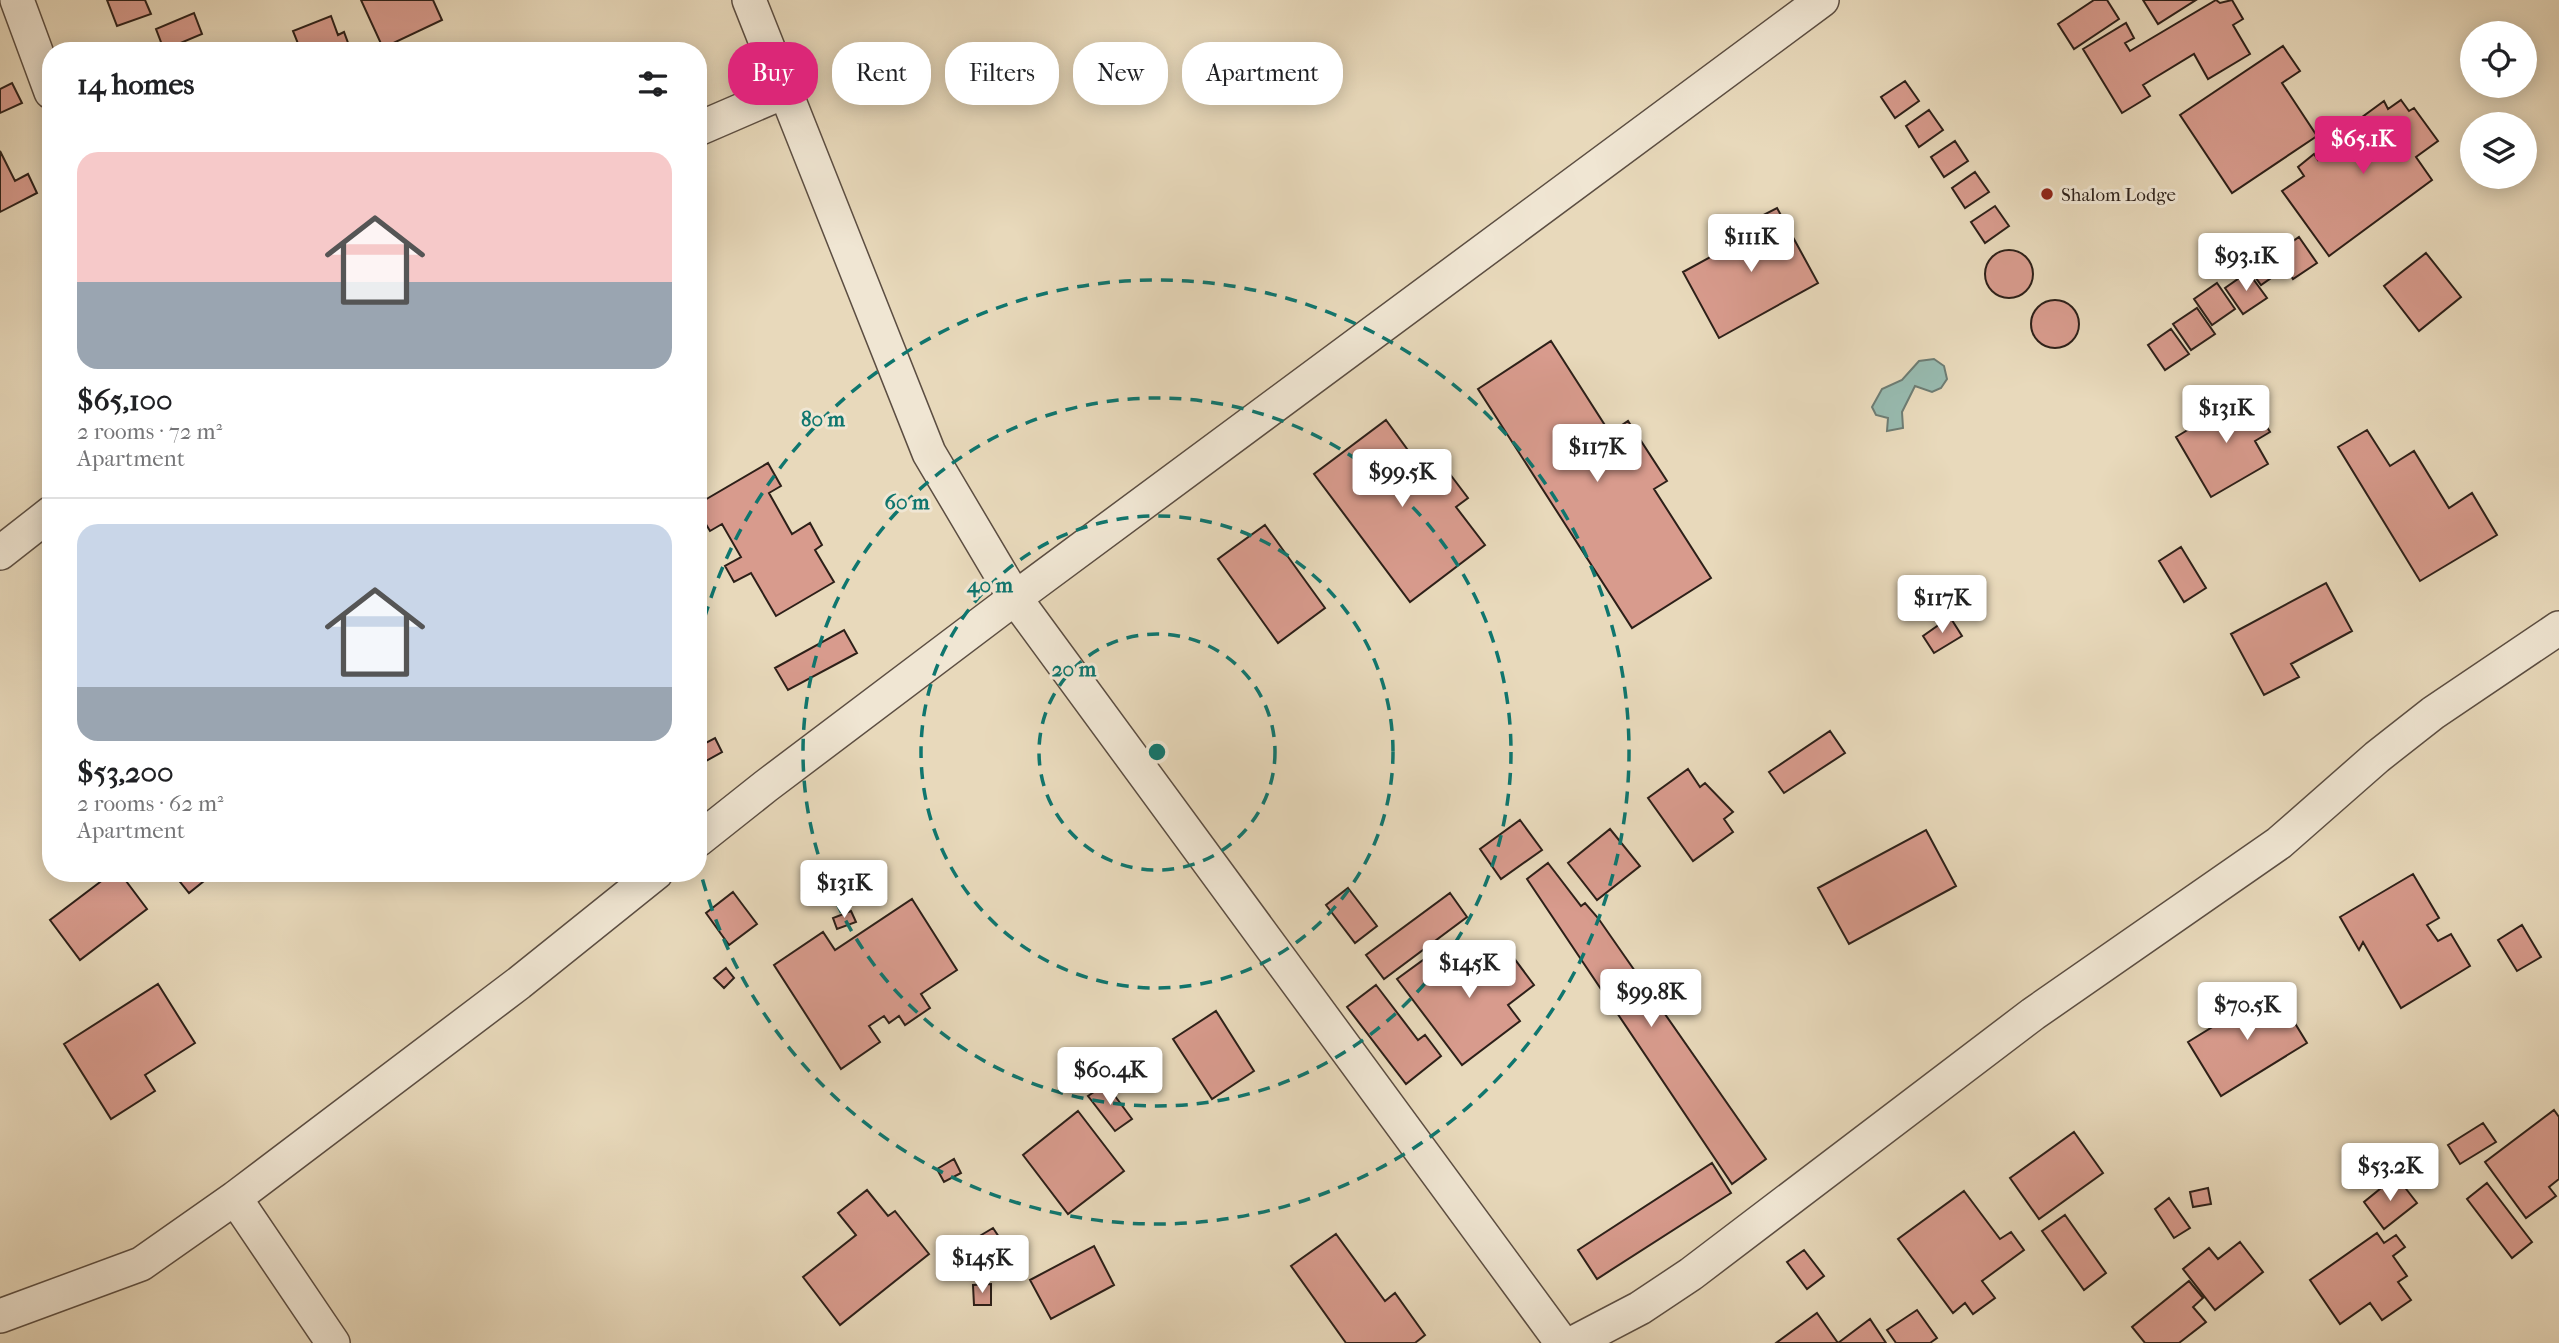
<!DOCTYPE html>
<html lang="en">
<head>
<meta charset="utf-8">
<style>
	body { margin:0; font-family:"IM FELL French Canon",serif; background:#f6f6f6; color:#202124; height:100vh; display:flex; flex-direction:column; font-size:26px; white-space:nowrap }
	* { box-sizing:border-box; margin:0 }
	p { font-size:23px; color:#757577 }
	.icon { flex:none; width:38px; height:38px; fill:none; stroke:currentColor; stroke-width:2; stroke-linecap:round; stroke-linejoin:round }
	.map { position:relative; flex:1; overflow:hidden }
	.panel { position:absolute; left:42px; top:42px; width:665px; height:840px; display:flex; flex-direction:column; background:#fff; border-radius:28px; box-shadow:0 4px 18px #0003 }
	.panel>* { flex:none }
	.hud { position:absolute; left:728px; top:42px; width:665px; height:63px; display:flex; gap:14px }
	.buttons { position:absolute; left:2460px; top:21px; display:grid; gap:14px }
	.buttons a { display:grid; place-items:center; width:77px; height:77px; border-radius:50%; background:#fff; box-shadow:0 4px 18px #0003; font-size:35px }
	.price { position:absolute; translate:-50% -60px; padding:0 16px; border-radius:7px; background:#fff; color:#222; font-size:23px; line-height:46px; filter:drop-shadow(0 2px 4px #0008) }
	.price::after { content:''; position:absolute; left:50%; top:42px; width:21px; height:16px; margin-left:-10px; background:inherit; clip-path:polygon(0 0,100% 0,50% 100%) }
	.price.active { background:#db2777; color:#fff }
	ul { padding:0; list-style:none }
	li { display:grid; align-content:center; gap:14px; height:371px; padding:0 35px }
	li+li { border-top:2px solid #e0e0e0 }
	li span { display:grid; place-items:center; height:217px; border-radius:21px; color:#555 }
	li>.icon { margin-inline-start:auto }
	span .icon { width:126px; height:126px; fill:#fffc; stroke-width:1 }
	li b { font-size:30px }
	h2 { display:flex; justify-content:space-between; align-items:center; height:84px; padding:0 35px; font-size:30px }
	.pill { padding:0 24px; border-radius:28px; background:#fff; box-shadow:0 4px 18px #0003; font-size:24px; line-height:63px }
	.pill.active { background:#db2777; color:#fff }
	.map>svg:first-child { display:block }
</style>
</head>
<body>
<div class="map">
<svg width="2559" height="1343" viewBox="0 0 2559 1343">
	<rect width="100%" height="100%" fill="#e8d9bb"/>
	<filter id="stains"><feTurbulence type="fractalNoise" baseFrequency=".00286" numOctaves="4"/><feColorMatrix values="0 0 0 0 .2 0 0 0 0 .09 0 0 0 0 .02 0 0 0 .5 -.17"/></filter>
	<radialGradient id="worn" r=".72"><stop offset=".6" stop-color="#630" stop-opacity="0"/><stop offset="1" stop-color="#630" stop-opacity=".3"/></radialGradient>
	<path fill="#97baaf" stroke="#6d7c73" stroke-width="2" d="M 1934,359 L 1944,366 L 1947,379 L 1941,388 L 1932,392 L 1915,386 L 1902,412 L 1903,428 L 1887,431 L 1888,418 L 1876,415 L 1872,407 L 1882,389 L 1902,380 L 1919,361 Z"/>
	<path fill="#d89b8d" stroke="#2d2019" stroke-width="2" d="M 107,0 L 145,0 L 151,14 L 117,26 Z
		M 361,0 L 433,0 L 442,20 L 383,48 Z
		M 2094,0 L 2107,0 L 2119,19 L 2074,49 L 2058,24 Z
		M 2143,0 L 2196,0 L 2158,24 Z
		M 2216,0 L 2220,3 L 2232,0 L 2243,19 L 2233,25 L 2250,54 L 2208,79 L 2194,54 L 2143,85 L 2150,96 L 2122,113 L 2083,49 L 2126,23 L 2134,38 L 2125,43 L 2130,51 Z
		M 194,13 L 202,34 L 164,50 L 156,29 Z
		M 331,16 L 338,35 L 344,32 L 351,51 L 301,51 L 293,31 Z
		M 2283,46 L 2300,71 L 2282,83 L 2317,136 L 2232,193 L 2180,115 Z
		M 1905,81 L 1919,101 L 1895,118 L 1881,97 Z
		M 12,83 L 22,103 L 0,113 L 0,89 Z
		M 2401,100 L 2409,111 L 2414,108 L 2438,141 L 2416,157 L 2432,180 L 2329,256 L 2282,191 L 2304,176 L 2298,167 L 2314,154 L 2318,160 L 2359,130 L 2354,123 L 2384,101 L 2388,109 Z
		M 1929,110 L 1943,130 L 1919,147 L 1906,126 Z
		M 1955,141 L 1968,161 L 1944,177 L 1931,157 Z
		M 0,151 L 15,181 L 28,174 L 37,193 L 0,212 Z
		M 1975,172 L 1989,192 L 1965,208 L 1952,188 Z
		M 1995,206 L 2009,226 L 1985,243 L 1971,222 Z
		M 1777,208 L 1818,283 L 1719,338 L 1683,272 L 1736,243 L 1730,232 Z
		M 2299,237 L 2317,263 L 2293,279 L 2276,253 Z
		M 2267,244 L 2284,269 L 2261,285 L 2243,260 Z
		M1985 274a24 24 0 1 1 48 0a24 24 0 1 1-48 0Z
		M 2426,253 L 2461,297 L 2419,331 L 2384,286 Z
		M 2248,272 L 2267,298 L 2243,314 L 2225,288 Z
		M 2217,283 L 2235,309 L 2212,325 L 2194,299 Z
		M2031 324a24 24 0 1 1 48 0a24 24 0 1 1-48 0Z
		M 2197,308 L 2215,334 L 2191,350 L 2173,324 Z
		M 2171,329 L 2189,354 L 2165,370 L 2148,345 Z
		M 1551,341 L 1610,433 L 1628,421 L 1667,481 L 1654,489 L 1711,578 L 1632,628 L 1478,389 Z
		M 2247,394 L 2270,432 L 2255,441 L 2268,464 L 2211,497 L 2176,437 Z
		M 1386,420 L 1421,468 L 1437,457 L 1468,498 L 1456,507 L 1485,545 L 1410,602 L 1314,474 Z
		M 2367,430 L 2390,466 L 2414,451 L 2449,508 L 2472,493 L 2497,535 L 2420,581 L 2338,447 Z
		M 768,463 L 781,486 L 769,493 L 792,534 L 810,523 L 822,545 L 815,550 L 834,582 L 776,616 L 751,573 L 734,582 L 725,566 L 741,557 L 722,524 L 710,531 L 698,511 L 698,504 Z
		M 1265,525 L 1325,608 L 1278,643 L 1218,559 Z
		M 2181,547 L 2206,588 L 2184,602 L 2159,561 Z
		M 2326,583 L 2352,631 L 2291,664 L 2299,677 L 2264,695 L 2231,634 Z
		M 1950,617 L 1962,636 L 1934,653 L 1923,636 Z
		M 844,630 L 857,653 L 788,690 L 775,668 Z
		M 1830,731 L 1845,753 L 1784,793 L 1769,772 Z
		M 715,738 L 722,752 L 704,762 L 698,747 Z
		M 1688,769 L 1700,787 L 1705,783 L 1733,812 L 1724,819 L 1733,832 L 1693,861 L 1648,798 Z
		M 1520,820 L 1542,850 L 1501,879 L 1480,849 Z
		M 1610,829 L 1640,866 L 1597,900 L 1568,863 Z
		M 1926,830 L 1956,886 L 1849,944 L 1818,888 Z
		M 1548,863 L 1581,906 L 1585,903 L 1598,918 L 1766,1159 L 1732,1184 L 1527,879 Z
		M 112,873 L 120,873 L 147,909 L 80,960 L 50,920 Z
		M 173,873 L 214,873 L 189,893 Z
		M 2413,874 L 2439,918 L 2427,925 L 2438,941 L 2451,934 L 2470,966 L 2401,1008 L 2363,942 L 2359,950 L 2340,917 Z
		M 817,883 L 822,891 L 808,900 L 802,891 Z
		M 1348,888 L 1377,926 L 1355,943 L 1326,905 Z
		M 733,892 L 757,924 L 729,945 L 706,913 Z
		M 1450,893 L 1467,917 L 1384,979 L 1366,955 Z
		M 912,899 L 957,970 L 921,994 L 930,1008 L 905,1025 L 899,1016 L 889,1023 L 884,1016 L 869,1026 L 880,1042 L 841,1069 L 774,965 L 823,932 L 835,950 Z
		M 851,911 L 856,922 L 837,929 L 833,918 Z
		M 2522,925 L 2541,957 L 2517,971 L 2498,940 Z
		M 1502,942 L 1534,985 L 1508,1005 L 1520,1021 L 1462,1065 L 1397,979 L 1430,955 L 1450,981 Z
		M 726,968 L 734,978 L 724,988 L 714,978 Z
		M 158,984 L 195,1043 L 145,1075 L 155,1091 L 111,1119 L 64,1044 Z
		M 1376,985 L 1418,1040 L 1425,1035 L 1441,1056 L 1406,1084 L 1347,1007 Z
		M 2274,989 L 2307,1043 L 2221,1096 L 2188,1042 Z
		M 1216,1011 L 1254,1071 L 1212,1099 L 1173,1039 Z
		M 1106,1084 L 1132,1119 L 1115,1131 L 1088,1096 Z
		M 2554,1110 L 2559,1117 L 2559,1179 L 2549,1187 L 2556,1196 L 2526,1218 L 2485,1162 Z
		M 1078,1111 L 1124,1171 L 1068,1214 L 1023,1155 Z
		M 2483,1123 L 2496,1142 L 2460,1164 L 2448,1145 Z
		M 2074,1132 L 2103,1173 L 2039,1219 L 2010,1178 Z
		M 954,1159 L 961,1173 L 944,1182 L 937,1169 Z
		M 1712,1163 L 1731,1193 L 1597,1279 L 1578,1250 Z
		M 2396,1176 L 2417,1203 L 2384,1229 L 2364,1202 Z
		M 2487,1183 L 2532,1242 L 2512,1258 L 2467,1199 Z
		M 2208,1188 L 2211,1204 L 2193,1207 L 2190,1192 Z
		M 867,1190 L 888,1216 L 895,1211 L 929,1254 L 840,1325 L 803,1277 L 856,1235 L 838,1213 Z
		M 1964,1191 L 2000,1239 L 2011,1232 L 2024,1250 L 1982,1281 L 1995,1298 L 1973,1314 L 1965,1303 L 1953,1313 L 1898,1239 Z
		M 2169,1198 L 2190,1228 L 2174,1238 L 2155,1209 Z
		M 2065,1215 L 2106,1273 L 2084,1290 L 2042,1231 Z
		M 993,1228 L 1011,1255 L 996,1264 L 978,1237 Z
		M 2377,1233 L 2384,1243 L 2396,1235 L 2405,1247 L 2393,1256 L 2407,1276 L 2398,1282 L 2411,1300 L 2382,1320 L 2370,1303 L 2340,1324 L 2310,1280 Z
		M 1336,1234 L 1385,1301 L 1395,1293 L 1425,1335 L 1415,1343 L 1346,1343 L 1291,1266 Z
		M 2240,1242 L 2263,1272 L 2215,1310 L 2183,1269 L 2209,1248 L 2218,1259 Z
		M 1094,1246 L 1114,1285 L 1051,1319 L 1030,1280 Z
		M 1804,1250 L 1824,1276 L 1807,1289 L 1787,1262 Z
		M 2189,1281 L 2203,1298 L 2193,1307 L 2206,1322 L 2179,1343 L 2145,1343 L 2132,1327 Z
		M 991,1284 L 991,1305 L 974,1305 L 973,1285 Z
		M 1917,1310 L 1937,1338 L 1930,1343 L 1896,1343 L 1887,1330 Z
		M 1817,1313 L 1838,1343 L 1870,1319 L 1886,1343 L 1776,1343 Z"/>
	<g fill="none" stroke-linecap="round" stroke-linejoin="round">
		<defs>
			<path id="street" d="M 17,0 L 51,92
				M 749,0 L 929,453 L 1015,598 L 1562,1343
				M 698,129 L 786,91
				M 0,553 L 51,513
				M 698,840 L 766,786 L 1015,598 L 1822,0
				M 235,1198 L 333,1343
				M 0,1316 L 141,1264 L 235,1198 L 519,983 L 656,873
				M 1573,1343 L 1640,1308 L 1691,1274 L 2033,1014 L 2279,843 L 2377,757 L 2433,713 L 2559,628"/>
		</defs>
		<use href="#street" stroke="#5c4e42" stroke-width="36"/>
		<use href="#street" stroke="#f0e6d3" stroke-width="33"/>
	</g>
	<g fill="none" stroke="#0f766e" stroke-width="3.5" stroke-dasharray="12 9">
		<circle cx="1157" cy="752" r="118"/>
		<circle cx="1157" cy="752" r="236"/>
		<circle cx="1157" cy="752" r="354"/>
		<path d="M699 638A472 472 0 1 1 699 866"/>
	</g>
	<circle fill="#8f2418" stroke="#f0e6d3" stroke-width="2.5" cx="2047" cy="194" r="7"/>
	<g text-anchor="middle" stroke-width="6" stroke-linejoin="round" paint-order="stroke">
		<g font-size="19" fill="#2d2019" stroke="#f0e6d3" text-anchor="start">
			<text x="2061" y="201">Shalom Lodge</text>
		</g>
	</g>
	<circle cx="1157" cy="752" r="10" fill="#0f766e" stroke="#f0e6d3" stroke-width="3.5"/>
	<g font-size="21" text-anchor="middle" font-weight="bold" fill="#0f766e" stroke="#f0e6d3" stroke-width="6" stroke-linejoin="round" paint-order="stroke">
		<text x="823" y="426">80 m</text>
		<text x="907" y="509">60 m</text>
		<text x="990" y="592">40 m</text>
		<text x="1074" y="676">20 m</text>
	</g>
	<rect width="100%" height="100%" filter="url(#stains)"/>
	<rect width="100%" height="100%" fill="url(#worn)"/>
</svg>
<div class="buttons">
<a><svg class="icon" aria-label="locate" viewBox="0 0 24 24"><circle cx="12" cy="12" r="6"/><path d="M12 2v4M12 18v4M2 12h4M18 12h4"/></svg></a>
<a><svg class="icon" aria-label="layers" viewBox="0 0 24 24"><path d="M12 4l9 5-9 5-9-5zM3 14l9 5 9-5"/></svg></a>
</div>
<b class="price active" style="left:2363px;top:176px">$65.1K</b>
<b class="price" style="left:1751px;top:274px">$111K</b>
<b class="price" style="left:2246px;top:293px">$93.1K</b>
<b class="price" style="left:2226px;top:445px">$131K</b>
<b class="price" style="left:1597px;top:484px">$117K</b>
<b class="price" style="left:1402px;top:509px">$99.5K</b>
<b class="price" style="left:1942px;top:635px">$117K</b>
<b class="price" style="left:844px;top:920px">$131K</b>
<b class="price" style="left:1469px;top:1000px">$145K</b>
<b class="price" style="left:1651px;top:1029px">$99.8K</b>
<b class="price" style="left:2247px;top:1042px">$70.5K</b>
<b class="price" style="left:1110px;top:1107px">$60.4K</b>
<b class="price" style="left:2390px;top:1203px">$53.2K</b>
<b class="price" style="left:982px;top:1295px">$145K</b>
<div class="hud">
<a class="pill active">Buy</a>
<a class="pill">Rent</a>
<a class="pill">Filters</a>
<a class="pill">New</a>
<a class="pill">Apartment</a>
</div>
<section class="panel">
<h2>14 homes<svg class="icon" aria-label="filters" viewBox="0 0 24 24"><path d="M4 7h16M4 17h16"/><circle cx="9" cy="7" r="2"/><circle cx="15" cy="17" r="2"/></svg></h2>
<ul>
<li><span style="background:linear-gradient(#f6c9c9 60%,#9aa5b1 0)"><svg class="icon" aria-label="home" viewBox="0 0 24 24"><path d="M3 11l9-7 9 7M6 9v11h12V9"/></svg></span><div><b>$65,100</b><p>2 rooms · 72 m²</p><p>Apartment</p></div></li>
<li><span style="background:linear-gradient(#c9d6e8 75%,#9aa5b1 0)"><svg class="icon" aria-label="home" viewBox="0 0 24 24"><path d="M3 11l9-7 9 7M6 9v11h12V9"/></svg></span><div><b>$53,200</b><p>2 rooms · 62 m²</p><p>Apartment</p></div></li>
</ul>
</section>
</div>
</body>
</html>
